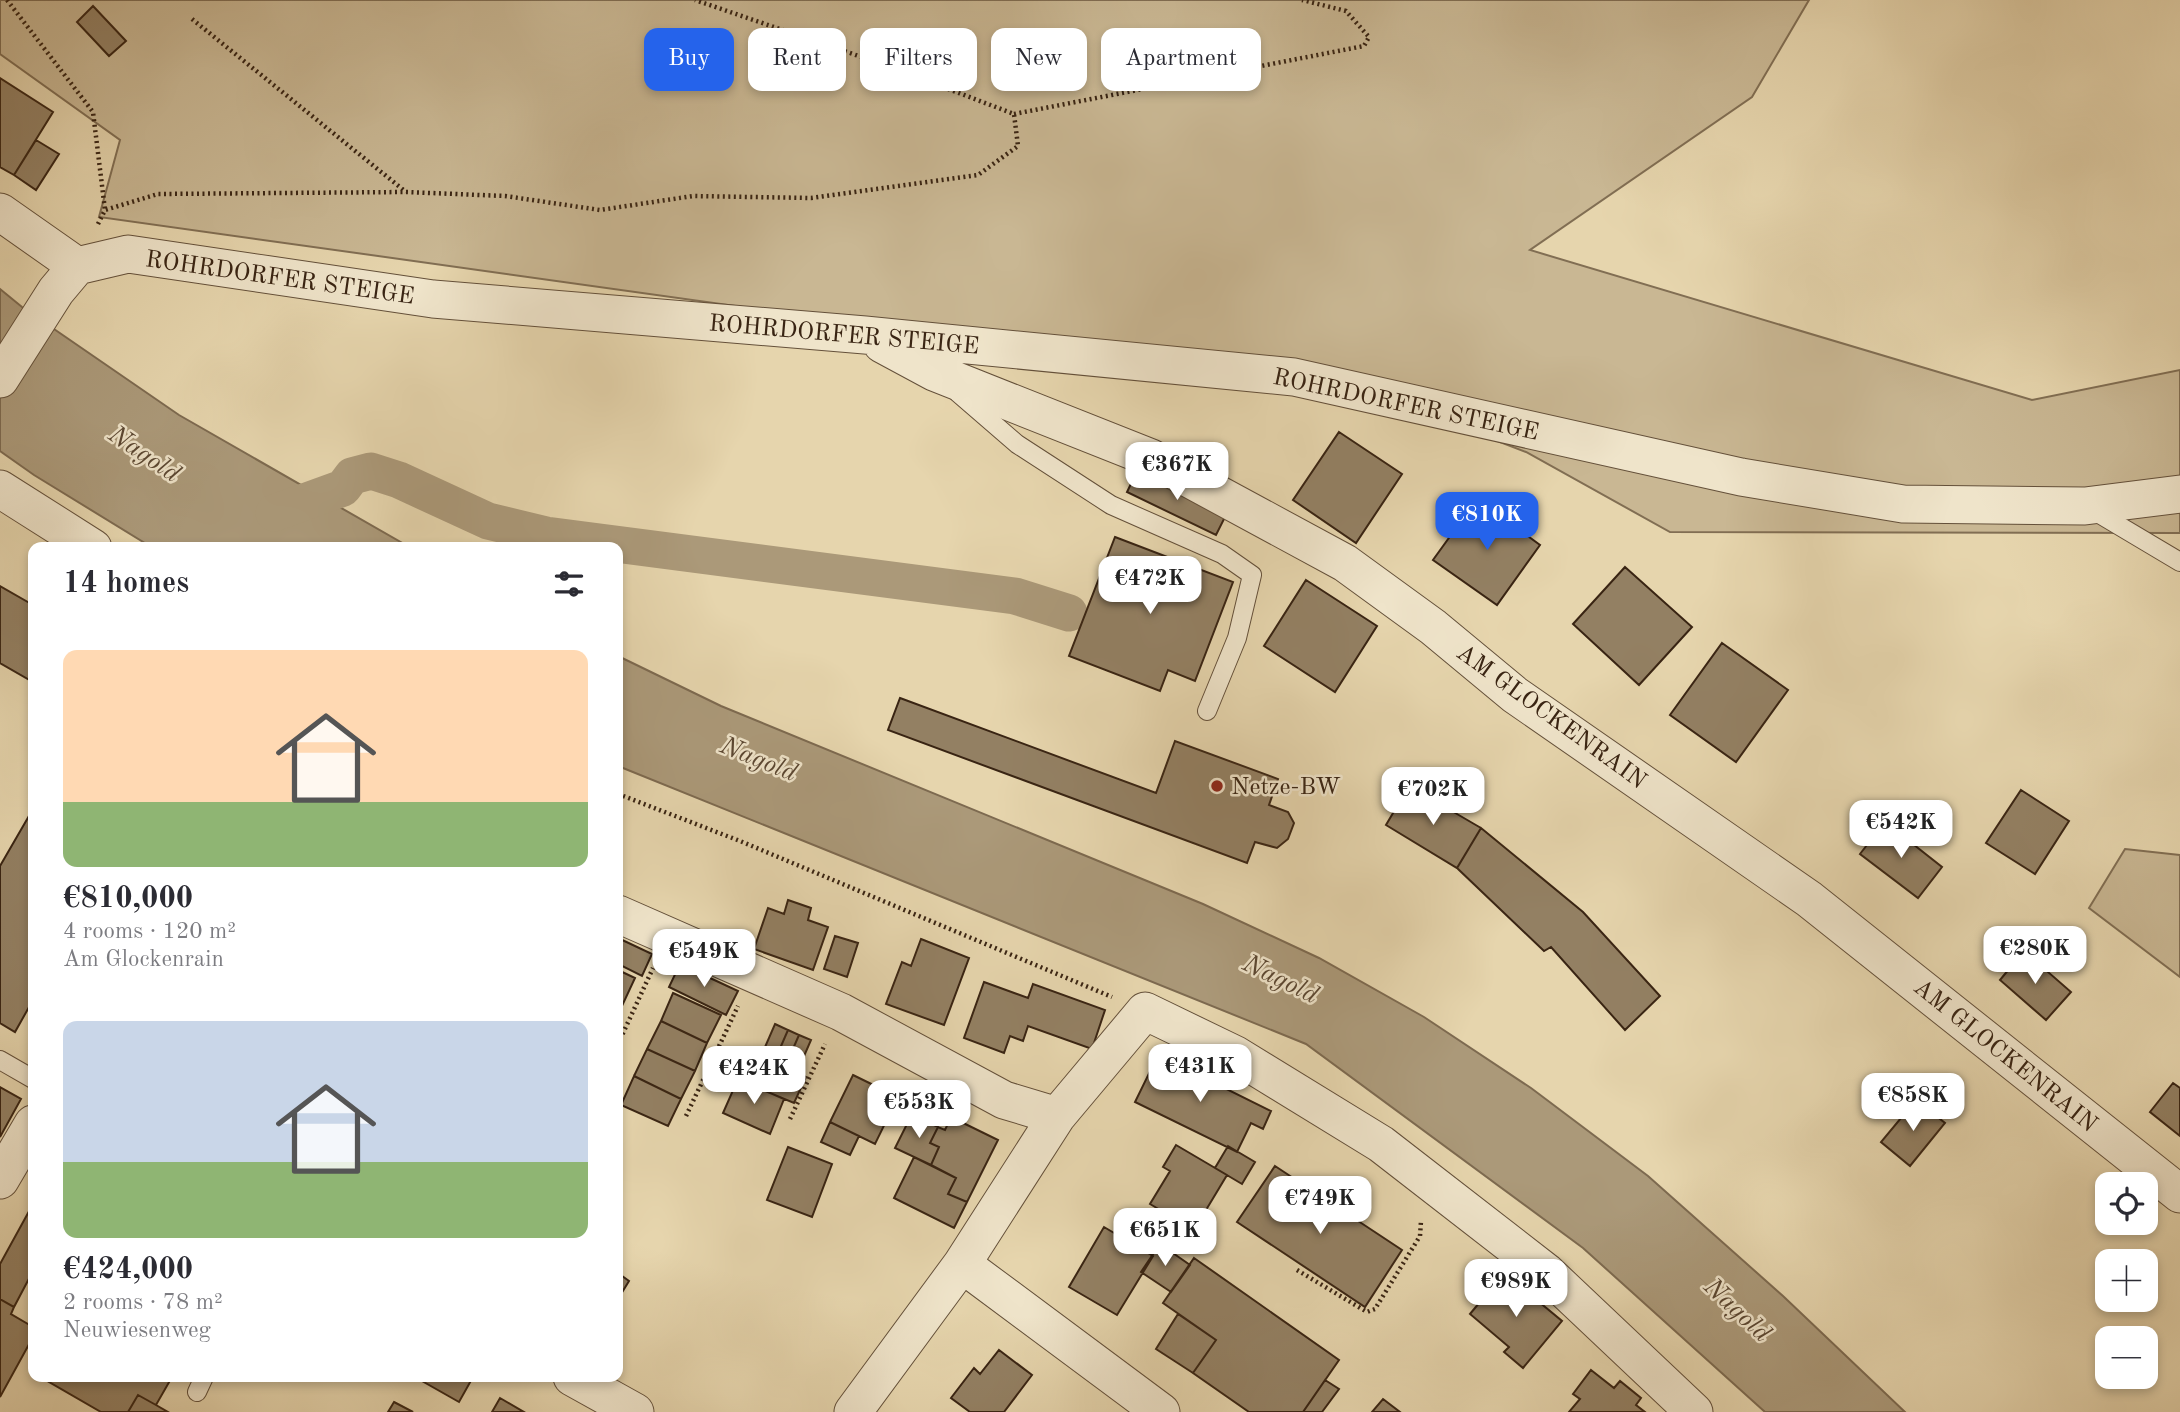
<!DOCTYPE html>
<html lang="en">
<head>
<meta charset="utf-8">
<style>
	body { margin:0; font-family:"Old Standard TT",serif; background:#f2f2f3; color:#2b2b33; height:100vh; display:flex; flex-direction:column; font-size:26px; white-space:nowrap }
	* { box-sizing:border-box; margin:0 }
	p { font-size:23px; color:#7c7c81 }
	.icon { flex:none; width:38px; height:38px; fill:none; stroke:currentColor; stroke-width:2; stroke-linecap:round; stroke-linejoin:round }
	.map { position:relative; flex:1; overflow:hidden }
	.drawer { position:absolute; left:28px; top:542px; width:595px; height:840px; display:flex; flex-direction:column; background:#fff; border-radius:14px; box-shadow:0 4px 10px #0003 }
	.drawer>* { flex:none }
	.banner { position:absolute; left:644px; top:28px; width:665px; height:63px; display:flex; gap:14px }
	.tools { position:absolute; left:2095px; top:1172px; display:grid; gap:14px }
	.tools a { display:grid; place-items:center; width:63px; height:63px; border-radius:14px; background:#fff; box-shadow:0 4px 10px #0003; font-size:35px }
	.price { position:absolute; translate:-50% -60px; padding:0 16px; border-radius:14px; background:#fff; color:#222; font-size:23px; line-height:46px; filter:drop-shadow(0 2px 4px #0008) }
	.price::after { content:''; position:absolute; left:50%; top:42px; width:21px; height:16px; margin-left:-10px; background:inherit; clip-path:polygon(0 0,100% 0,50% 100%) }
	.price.active { background:#2563eb; color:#fff }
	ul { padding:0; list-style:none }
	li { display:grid; align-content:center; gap:14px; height:371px; padding:0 35px }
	li span { display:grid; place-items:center; height:217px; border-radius:14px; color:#555 }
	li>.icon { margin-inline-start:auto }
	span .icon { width:126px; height:126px; fill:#fffc; stroke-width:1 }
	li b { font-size:30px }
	h2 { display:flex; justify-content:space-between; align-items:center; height:84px; padding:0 35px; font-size:30px }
	.chip { padding:0 24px; border-radius:14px; background:#fff; box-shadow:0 4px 10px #0003; font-size:24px; line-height:63px }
	.chip.active { background:#2563eb; color:#fff }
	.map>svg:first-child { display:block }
</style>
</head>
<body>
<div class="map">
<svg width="2180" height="1412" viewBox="0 0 2180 1412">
	<rect width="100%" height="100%" fill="#e6d5ad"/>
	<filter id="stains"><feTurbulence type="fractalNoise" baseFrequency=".00286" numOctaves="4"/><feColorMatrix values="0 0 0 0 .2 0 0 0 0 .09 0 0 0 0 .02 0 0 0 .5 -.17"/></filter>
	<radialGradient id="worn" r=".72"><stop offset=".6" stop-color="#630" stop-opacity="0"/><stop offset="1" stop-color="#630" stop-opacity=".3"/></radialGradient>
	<path fill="#c9b793" stroke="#816e53" stroke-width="2" d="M 0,0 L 1809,0 L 1752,97 L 1530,250 L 2032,400 L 2180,370 L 2180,533 L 1670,532 L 1526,452 L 1339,380 L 965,338 L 99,217 L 120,140 L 0,54 Z
		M 2125,849 L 2180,855 L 2180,977 L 2089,908 Z"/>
	<path fill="#ab9979" stroke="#7d6a50" stroke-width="2" d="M 0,289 L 22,307 L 179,415 L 411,548 L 153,548 L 34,475 L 0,451 Z
		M 618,656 L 721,706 L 1203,904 L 1319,958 L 1424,1017 L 1531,1088 L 1648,1176 L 1783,1296 L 1905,1412 L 1765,1412 L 1583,1248 L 1306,1044 L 618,766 Z"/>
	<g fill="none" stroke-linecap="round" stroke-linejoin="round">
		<path stroke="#ab9979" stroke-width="37" d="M 274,513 L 343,488 L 352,476 L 371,471 L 399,480 L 488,521 L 546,535 L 1015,596 L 1069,613"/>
	</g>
	<path fill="#938063" stroke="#392413" stroke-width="2" d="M 93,6 L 126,41 L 109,56 L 77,22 Z
		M 0,78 L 53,112 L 14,175 L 0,167 Z
		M 36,140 L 59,154 L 36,190 L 14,175 Z
		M 1339,432 L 1402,474 L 1356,543 L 1293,500 Z
		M 1138,469 L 1227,513 L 1216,535 L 1127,492 Z
		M 1477,499 L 1540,545 L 1497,605 L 1433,560 Z
		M 1115,537 L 1233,582 L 1195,681 L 1168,670 L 1160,691 L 1069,656 Z
		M 1625,567 L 1692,627 L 1639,685 L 1573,624 Z
		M 1306,580 L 1377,626 L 1335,692 L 1264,646 Z
		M 0,586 L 33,605 L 33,682 L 0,663 Z
		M 1722,643 L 1788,690 L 1736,762 L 1670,715 Z
		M 900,698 L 1156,793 L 1175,741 L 1278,779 L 1269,805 L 1288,812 L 1294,823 L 1288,839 L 1277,848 L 1255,842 L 1247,863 L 888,730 Z
		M 1409,786 L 1481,828 L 1457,868 L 1386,825 Z
		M 2021,790 L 2069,821 L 2035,874 L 1986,843 Z
		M 33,809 L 33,1000 L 15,1032 L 0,1023 L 0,866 Z
		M 1885,822 L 1942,867 L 1918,898 L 1860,854 Z
		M 1481,828 L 1583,912 L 1660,996 L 1625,1030 L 1551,947 L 1544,951 L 1457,868 Z
		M 788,900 L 811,908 L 808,920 L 828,927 L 813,970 L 754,949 L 768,908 L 784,914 Z
		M 835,936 L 858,943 L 847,977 L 824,969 Z
		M 618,938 L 652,954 L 642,976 L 618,964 Z
		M 921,939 L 969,958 L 944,1025 L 886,1004 L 902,962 L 911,966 Z
		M 2024,951 L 2071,992 L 2046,1020 L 2000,980 Z
		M 680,964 L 738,991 L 726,1015 L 669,987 Z
		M 618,970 L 635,978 L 622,1006 L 618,1004 Z
		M 984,982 L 1028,998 L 1033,984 L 1105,1010 L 1092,1049 L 1028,1026 L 1023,1041 L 1010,1036 L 1004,1053 L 964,1038 Z
		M 673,993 L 721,1015 L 707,1043 L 661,1021 Z
		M 661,1021 L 707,1043 L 695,1071 L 647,1049 Z
		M 775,1024 L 788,1030 L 775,1060 L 762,1054 Z
		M 788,1030 L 799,1035 L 786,1065 L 775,1060 Z
		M 799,1035 L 811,1040 L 798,1070 L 786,1065 Z
		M 647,1049 L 695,1071 L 681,1099 L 634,1076 Z
		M 756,1052 L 798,1070 L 797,1073 L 806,1077 L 794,1103 L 744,1082 Z
		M 1158,1055 L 1271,1111 L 1263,1129 L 1251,1123 L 1237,1152 L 1135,1102 Z
		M 853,1075 L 898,1097 L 875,1144 L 830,1122 Z
		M 634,1076 L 681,1099 L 668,1126 L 621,1105 Z
		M 738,1079 L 784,1099 L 770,1134 L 723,1113 Z
		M 2173,1083 L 2180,1088 L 2180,1136 L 2150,1112 Z
		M 0,1087 L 21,1099 L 0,1137 Z
		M 1916,1100 L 1945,1123 L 1910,1166 L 1881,1142 Z
		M 912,1114 L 938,1127 L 930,1143 L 939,1147 L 931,1165 L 895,1148 Z
		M 951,1117 L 998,1140 L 967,1202 L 948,1194 L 956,1178 L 931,1165 L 939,1147 L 930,1143 L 938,1127 L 945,1130 Z
		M 830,1122 L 859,1136 L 850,1155 L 821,1142 Z
		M 1176,1145 L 1227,1175 L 1194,1230 L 1150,1204 L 1170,1171 L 1163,1167 Z
		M 1228,1146 L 1255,1162 L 1242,1184 L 1215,1168 Z
		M 788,1147 L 832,1164 L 812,1217 L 767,1200 Z
		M 914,1157 L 956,1178 L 948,1194 L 967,1202 L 954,1228 L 894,1198 Z
		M 1275,1166 L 1402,1250 L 1365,1307 L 1237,1222 Z
		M 33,1204 L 33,1271 L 14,1307 L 0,1299 L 0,1264 Z
		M 1104,1227 L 1153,1256 L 1117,1315 L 1069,1287 Z
		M 1160,1244 L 1190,1265 L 1171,1292 L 1141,1272 Z
		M 1194,1258 L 1339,1360 L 1303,1412 L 1249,1412 L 1193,1373 L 1216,1340 L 1163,1303 Z
		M 618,1273 L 629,1281 L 618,1299 Z
		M 1504,1273 L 1562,1321 L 1523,1368 L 1504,1352 L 1509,1347 L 1470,1314 Z
		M 0,1299 L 14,1307 L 11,1314 L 33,1327 L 33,1337 L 0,1397 Z
		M 1178,1314 L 1216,1340 L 1193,1373 L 1156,1349 Z
		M 999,1350 L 1032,1375 L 1004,1412 L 970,1412 L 951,1398 L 974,1368 L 980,1374 Z
		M 1591,1370 L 1614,1388 L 1620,1381 L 1641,1398 L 1636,1405 L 1645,1412 L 1569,1412 L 1580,1399 L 1573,1394 Z
		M 45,1377 L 172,1377 L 156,1405 L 138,1395 L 128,1412 L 101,1412 L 44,1379 Z
		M 415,1377 L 473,1377 L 459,1402 Z
		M 1325,1380 L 1339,1389 L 1322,1412 L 1303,1412 Z
		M 138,1395 L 156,1405 L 168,1412 L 128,1412 Z
		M 500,1398 L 524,1412 L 492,1412 Z
		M 1383,1399 L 1400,1412 L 1372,1412 Z
		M 394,1402 L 413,1412 L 388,1412 Z"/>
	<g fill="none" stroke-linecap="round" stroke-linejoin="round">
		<defs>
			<path id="lane" d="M 958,393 L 1017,444 L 1111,505 L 1222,554 L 1252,575 L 1237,638 L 1207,711
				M 2091,509 L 2180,562
				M 0,1060 L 33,1079
				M 197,1392 L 204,1377"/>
			<path id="street" d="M 0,212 L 77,266
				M 882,344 L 934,372 L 1151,458 L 1345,563 L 1433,627 L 1515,695 L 1809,899 L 2180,1194
				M 0,379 L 56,291 L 77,266 L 128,254 L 433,299 L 865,335 L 1294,377 L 1741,477 L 1903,504 L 2085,506 L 2180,494
				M 0,489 L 93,548
				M 618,914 L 841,1012 L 1004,1100 L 1057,1116
				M 0,1180 L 33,1124
				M 962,1264 L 1057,1116 L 1145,1011 L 1236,1055 L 1381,1144 L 1546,1272 L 1694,1412
				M 572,1377 L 635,1412
				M 853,1412 L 962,1264 L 1161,1412"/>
		</defs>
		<use href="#lane" stroke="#64503a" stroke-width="20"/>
		<use href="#street" stroke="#64503a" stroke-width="39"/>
		<path stroke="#392413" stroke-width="4.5" stroke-dasharray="2 3.5" stroke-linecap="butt" d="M 7,0 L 93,112 L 105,210
			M 192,19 L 406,192
			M 1014,114 L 1364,46 L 1369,37 L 1346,11 L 1302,0
			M 98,224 L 105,210 L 158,194 L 406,192 L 505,196 L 600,210 L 693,196 L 811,198 L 978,175 L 1018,146 L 1014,114 L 888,66 L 695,0
			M 618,794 L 740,841 L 1112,997
			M 618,1044 L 653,968
			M 686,1116 L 738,1006
			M 790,1119 L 825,1044
			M 1297,1270 L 1367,1312 L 1375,1309 L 1420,1236 L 1421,1221"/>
		<use href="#lane" stroke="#efe4ca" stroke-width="18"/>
		<use href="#street" stroke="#efe4ca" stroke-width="37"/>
	</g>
	<circle fill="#8f2418" stroke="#efe4ca" stroke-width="2.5" cx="1217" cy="786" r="7"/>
	<g text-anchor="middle" stroke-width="5" stroke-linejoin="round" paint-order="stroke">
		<g font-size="24" fill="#392413" stroke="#efe4ca">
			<text transform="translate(280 277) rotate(8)" y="8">ROHRDORFER STEIGE</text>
			<text transform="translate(844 334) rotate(5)" y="8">ROHRDORFER STEIGE</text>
			<text transform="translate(1406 404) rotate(12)" y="8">ROHRDORFER STEIGE</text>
			<text transform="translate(1552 716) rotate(36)" y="8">AM GLOCKENRAIN</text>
			<text transform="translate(2006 1055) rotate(39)" y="8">AM GLOCKENRAIN</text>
		</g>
		<g font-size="24" fill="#392413" stroke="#efe4ca" text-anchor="start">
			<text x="1231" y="794">Netze-BW</text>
		</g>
		<g font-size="26" font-style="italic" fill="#5b4732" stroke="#efe4ca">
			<text transform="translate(145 453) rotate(34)" y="9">Nagold</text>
			<text transform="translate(759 758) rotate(22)" y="9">Nagold</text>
			<text transform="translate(1281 978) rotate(26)" y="9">Nagold</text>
			<text transform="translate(1738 1309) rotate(43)" y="9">Nagold</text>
		</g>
	</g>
	<rect width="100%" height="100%" filter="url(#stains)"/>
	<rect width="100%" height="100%" fill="url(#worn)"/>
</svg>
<div class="tools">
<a><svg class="icon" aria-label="locate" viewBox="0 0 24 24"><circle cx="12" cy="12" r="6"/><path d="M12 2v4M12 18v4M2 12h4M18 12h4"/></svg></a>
<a>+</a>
<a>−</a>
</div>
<b class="price" style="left:1177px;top:502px">€367K</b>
<b class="price active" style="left:1487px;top:552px">€810K</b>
<b class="price" style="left:1150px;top:616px">€472K</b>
<b class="price" style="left:1433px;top:827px">€702K</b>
<b class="price" style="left:1901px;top:860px">€542K</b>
<b class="price" style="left:2035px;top:986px">€280K</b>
<b class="price" style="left:704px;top:989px">€549K</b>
<b class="price" style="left:1200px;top:1104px">€431K</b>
<b class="price" style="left:754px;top:1106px">€424K</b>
<b class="price" style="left:1913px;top:1133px">€858K</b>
<b class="price" style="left:919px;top:1140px">€553K</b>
<b class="price" style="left:1320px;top:1236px">€749K</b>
<b class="price" style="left:1165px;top:1268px">€651K</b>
<b class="price" style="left:1516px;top:1319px">€989K</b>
<div class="banner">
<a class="chip active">Buy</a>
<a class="chip">Rent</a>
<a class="chip">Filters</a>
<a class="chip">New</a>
<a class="chip">Apartment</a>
</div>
<section class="drawer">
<h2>14 homes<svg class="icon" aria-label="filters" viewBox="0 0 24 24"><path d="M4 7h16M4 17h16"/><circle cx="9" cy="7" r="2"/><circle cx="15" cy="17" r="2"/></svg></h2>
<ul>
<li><span style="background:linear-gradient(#ffd9b3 70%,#8fb573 0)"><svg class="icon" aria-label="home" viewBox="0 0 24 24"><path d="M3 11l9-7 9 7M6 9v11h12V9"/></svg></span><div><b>€810,000</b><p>4 rooms · 120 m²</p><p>Am Glockenrain</p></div></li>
<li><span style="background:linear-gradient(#c9d6e8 65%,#8fb573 0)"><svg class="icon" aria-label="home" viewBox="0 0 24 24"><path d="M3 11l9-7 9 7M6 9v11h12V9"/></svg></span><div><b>€424,000</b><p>2 rooms · 78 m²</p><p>Neuwiesenweg</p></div></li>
</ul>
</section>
</div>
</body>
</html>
